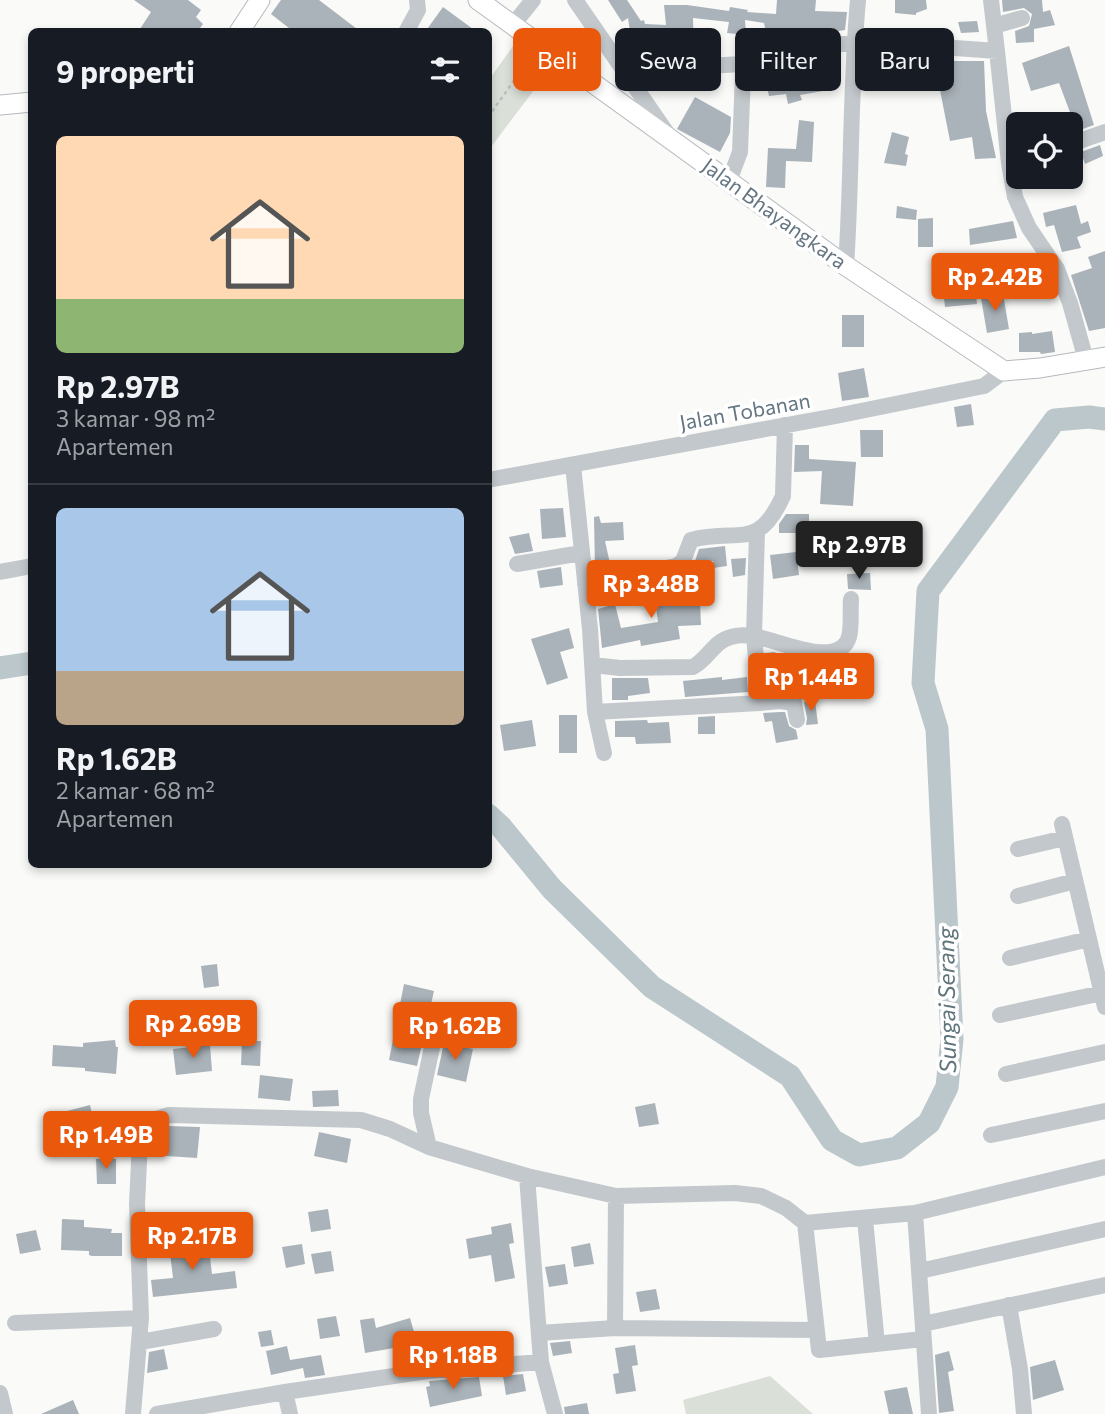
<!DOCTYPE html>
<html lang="id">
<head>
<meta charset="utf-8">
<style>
	body { margin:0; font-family:Commissioner,sans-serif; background:#242831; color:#f1f3f6; height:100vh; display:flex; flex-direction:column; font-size:26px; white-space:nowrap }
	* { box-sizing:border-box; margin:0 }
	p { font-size:23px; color:#9ea1a6 }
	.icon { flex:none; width:38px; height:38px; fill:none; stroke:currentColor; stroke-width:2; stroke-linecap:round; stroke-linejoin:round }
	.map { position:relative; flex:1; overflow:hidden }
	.sheet { position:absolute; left:28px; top:28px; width:464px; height:840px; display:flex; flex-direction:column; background:#171b24; border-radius:10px; box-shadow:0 4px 10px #0003 }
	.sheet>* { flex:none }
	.top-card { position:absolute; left:513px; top:28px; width:486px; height:63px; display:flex; gap:14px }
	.controls { position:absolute; left:1006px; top:112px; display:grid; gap:14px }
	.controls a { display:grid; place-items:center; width:77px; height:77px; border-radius:10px; background:#171b24; box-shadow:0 4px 10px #0003; font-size:35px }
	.price { position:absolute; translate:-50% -60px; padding:0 16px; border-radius:7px; background:#ea580c; color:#fff; font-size:23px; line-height:46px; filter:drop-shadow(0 2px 4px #0008) }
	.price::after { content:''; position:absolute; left:50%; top:42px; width:21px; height:16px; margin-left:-10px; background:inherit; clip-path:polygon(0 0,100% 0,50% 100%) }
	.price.current { background:#222; color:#fff }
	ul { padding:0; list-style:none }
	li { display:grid; align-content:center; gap:14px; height:371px; padding:0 28px }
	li+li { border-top:2px solid #363941 }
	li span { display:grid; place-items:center; height:217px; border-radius:10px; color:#555 }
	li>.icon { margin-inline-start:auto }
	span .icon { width:126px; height:126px; fill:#fffc; stroke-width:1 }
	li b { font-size:30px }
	h2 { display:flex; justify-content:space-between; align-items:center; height:84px; padding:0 28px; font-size:30px }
	.pill { padding:0 24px; border-radius:10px; background:#171b24; box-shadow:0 4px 10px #0003; font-size:24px; line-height:63px }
	.pill.current { background:#ea580c; color:#fff }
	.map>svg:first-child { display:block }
</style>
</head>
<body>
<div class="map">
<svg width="1105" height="1414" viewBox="0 0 1105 1414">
	<rect width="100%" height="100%" fill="#fafaf8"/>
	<path fill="#dadfd7" d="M 518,39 L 552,66 L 488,151 L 488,81 Z
		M 770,1376 L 813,1414 L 686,1414 L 683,1400 Z"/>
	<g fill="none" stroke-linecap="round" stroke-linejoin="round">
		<path stroke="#bbc7cb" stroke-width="23" d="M 0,668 L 32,663
			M 488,815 L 501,827 L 552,889 L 652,987 L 790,1076 L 832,1140 L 859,1155 L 897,1148 L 929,1123 L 947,1087 L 952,1039 L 937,729 L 923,683 L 928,591 L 1055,420 L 1089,417 L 1105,419"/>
	</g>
	<path fill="#aab3b9" d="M 134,0 L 188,0 L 201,10 L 196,17 L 203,24 L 197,32 L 138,32 L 151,12 Z
		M 281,0 L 319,0 L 361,32 L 294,32 L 271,14 Z
		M 608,0 L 627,0 L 641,21 L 644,20 L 645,24 L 666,25 L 664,5 L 687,5 L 729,11 L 730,7 L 748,10 L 747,12 L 776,14 L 777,0 L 816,0 L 815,11 L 847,12 L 845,30 L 831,32 L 796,30 L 796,33 L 766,33 L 764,23 L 745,20 L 746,35 L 727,33 L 729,22 L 693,18 L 694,56 L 638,59 L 634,58 L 628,18 L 622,22 Z
		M 895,0 L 926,0 L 927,9 L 916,13 L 916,15 L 895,13 Z
		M 1002,0 L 1042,0 L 1043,12 L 1050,10 L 1055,25 L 1034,29 L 1034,42 L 1016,43 L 1015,31 L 1029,26 L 1032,14 L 1024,8 L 1003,12 Z
		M 443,7 L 477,32 L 425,32 Z
		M 977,21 L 979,32 L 961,33 L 958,22 Z
		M 1069,46 L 1094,125 L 1077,131 L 1059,83 L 1031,91 L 1022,63 Z
		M 796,54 L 820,57 L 818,78 L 821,78 L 823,91 L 800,95 L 802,100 L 788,104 L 786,94 L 769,96 L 764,75 L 780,72 L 779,58 Z
		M 897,54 L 930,57 L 930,61 L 984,61 L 986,111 L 996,158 L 975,159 L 972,137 L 950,141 L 939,85 L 916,84 L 916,79 L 888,77 L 887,84 L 864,80 L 864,64 L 876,64 L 877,60 L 897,61 Z
		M 688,78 L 688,82 L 658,84 L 658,79 Z
		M 695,97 L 731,117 L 730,133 L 720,152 L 677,129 Z
		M 1042,112 L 1045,124 L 1015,124 L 1015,118 Z
		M 799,120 L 814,122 L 812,162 L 786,161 L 785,188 L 766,187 L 768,148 L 796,149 Z
		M 892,132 L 909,137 L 905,154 L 908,155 L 906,166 L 884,163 Z
		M 1100,145 L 1103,156 L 1085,164 L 1081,152 Z
		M 1076,205 L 1081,224 L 1088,221 L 1091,232 L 1077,237 L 1081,248 L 1062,252 L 1054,225 L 1046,227 L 1043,213 Z
		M 897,206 L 917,210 L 916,220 L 896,218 Z
		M 933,218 L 933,247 L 918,247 L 918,219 Z
		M 1013,221 L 1017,238 L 970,245 L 969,229 Z
		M 1105,251 L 1105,328 L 1089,331 L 1071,275 L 1092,268 L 1088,257 Z
		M 973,269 L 977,304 L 945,307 L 941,272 Z
		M 1003,294 L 1009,329 L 987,333 L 981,298 Z
		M 842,315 L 864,315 L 864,347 L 842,347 Z
		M 1052,331 L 1055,352 L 1041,354 L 1040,352 L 1019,352 L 1019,333 L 1032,332 L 1032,334 Z
		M 864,368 L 869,397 L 842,401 L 838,373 Z
		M 971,404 L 974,425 L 957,427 L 954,407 Z
		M 860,430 L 883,430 L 883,457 L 861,457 Z
		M 795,445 L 809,445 L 809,459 L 856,462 L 853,506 L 820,504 L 822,471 L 794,472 Z
		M 563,508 L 566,537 L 542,539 L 540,509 Z
		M 786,514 L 809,514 L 809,533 L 779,533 L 779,524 Z
		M 599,516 L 601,523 L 623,522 L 624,540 L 605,541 L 611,568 L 595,571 L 594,517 Z
		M 529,533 L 533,551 L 515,554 L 509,537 Z
		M 725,546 L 727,566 L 713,568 L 713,561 L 694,564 L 699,549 Z
		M 796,552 L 799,575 L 773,579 L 770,555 Z
		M 746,558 L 745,575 L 733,577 L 731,559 Z
		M 561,567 L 563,585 L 540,588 L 537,571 Z
		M 870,573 L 871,590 L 848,589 L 847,574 Z
		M 676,583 L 679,603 L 700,602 L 701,625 L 678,626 L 680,639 L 641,646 L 640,640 L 602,648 L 598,609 L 615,604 L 621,628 L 658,622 L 653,586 Z
		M 569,628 L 574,648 L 560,652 L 568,678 L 547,685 L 531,639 Z
		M 774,652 L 779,654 L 780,671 L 790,670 L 791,689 L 769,691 L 766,653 Z
		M 861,673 L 863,692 L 841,695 L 839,676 Z
		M 722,677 L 722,680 L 747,677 L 748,692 L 685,697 L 683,681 Z
		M 612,678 L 648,678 L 650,693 L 628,696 L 628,700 L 612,700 Z
		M 815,701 L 818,724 L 806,725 L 807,718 L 804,702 Z
		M 780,712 L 785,712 L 789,726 L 796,730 L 798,739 L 776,743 L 772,721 L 765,722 L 763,713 Z
		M 559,715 L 577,715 L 577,753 L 559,753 Z
		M 715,716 L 715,734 L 698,734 L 698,717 Z
		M 532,720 L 536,746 L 504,751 L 500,725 Z
		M 647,720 L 648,723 L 669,722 L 671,743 L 636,744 L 635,737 L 615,737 L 615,721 Z
		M 217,964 L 219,986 L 204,988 L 201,966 Z
		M 404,984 L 434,991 L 417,1066 L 389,1060 Z
		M 115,1040 L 116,1047 L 118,1047 L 116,1074 L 85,1071 L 85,1068 L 52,1066 L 53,1045 L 83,1047 L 83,1043 Z
		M 242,1041 L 261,1041 L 260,1066 L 241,1065 Z
		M 444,1043 L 473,1049 L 466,1082 L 437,1075 Z
		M 210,1045 L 212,1071 L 176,1075 L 173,1049 Z
		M 260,1075 L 293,1079 L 290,1101 L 258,1098 Z
		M 338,1090 L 339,1106 L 313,1107 L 312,1091 Z
		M 655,1103 L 659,1124 L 639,1127 L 635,1107 Z
		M 90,1105 L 97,1135 L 75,1140 L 67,1111 Z
		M 168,1126 L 200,1127 L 197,1158 L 166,1156 Z
		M 319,1132 L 351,1139 L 347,1163 L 314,1156 Z
		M 96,1159 L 116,1159 L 116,1184 L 97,1184 Z
		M 328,1209 L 331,1229 L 311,1232 L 308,1212 Z
		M 62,1219 L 84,1220 L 84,1227 L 112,1229 L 111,1233 L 122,1233 L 122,1256 L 92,1256 L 89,1255 L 89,1251 L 61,1250 Z
		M 511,1223 L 514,1243 L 509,1244 L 515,1278 L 495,1282 L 491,1255 L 469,1259 L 466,1239 L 492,1234 L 491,1227 Z
		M 36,1230 L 41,1250 L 20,1254 L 16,1234 Z
		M 208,1240 L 212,1274 L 235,1271 L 237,1288 L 153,1297 L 151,1280 L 173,1278 L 169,1244 Z
		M 590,1243 L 594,1264 L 574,1267 L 571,1247 Z
		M 302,1244 L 305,1264 L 286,1268 L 282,1247 Z
		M 331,1251 L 334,1271 L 315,1274 L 311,1254 Z
		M 565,1264 L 568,1284 L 549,1287 L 545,1267 Z
		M 656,1289 L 660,1309 L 640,1312 L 636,1292 Z
		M 336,1316 L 340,1336 L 320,1339 L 317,1319 Z
		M 374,1318 L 376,1328 L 410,1318 L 418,1346 L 395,1353 L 394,1348 L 365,1353 L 360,1320 Z
		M 271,1330 L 274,1345 L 261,1347 L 258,1332 Z
		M 472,1341 L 474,1357 L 425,1361 L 423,1349 Z
		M 570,1341 L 572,1353 L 553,1356 L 550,1343 Z
		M 635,1345 L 638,1365 L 632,1366 L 636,1391 L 616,1394 L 613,1374 L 619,1373 L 615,1348 Z
		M 287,1346 L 290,1360 L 321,1355 L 325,1375 L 305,1378 L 303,1368 L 271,1375 L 266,1351 Z
		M 164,1349 L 168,1369 L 147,1373 L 149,1352 Z
		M 949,1351 L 954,1370 L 948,1372 L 954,1411 L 939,1413 L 935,1355 Z
		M 1055,1360 L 1064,1390 L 1033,1400 L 1030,1367 Z
		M 523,1374 L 526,1391 L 506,1395 L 503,1376 Z
		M 479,1377 L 482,1396 L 430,1407 L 426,1387 L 430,1386 L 429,1381 Z
		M 907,1387 L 913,1414 L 889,1414 L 884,1391 Z
		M 73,1400 L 79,1414 L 41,1414 Z
		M 587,1403 L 589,1414 L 565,1414 L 564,1407 Z"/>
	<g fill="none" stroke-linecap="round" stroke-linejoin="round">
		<defs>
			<path id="major" d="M 478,0 L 846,266 L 1004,371 L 1040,368 L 1105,357
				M 239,32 L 260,0
				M 0,105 L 32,102"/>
		</defs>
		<use href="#major" stroke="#b5babe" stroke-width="21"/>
		<path stroke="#bbbfc2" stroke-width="2.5" stroke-dasharray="3.5 3.5" stroke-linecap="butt" d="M 488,117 L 531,57"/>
		<path stroke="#c3c8cc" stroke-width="16" d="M 575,0 L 667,133
			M 991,0 L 997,51
			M 512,26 L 533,0
			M 994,26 L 1022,18
			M 406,32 L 418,10 L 417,0
			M 618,60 L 625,66 L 638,70 L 742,64
			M 1071,144 L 1105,132
			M 729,181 L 740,152 L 744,47 L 753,44 L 899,44 L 997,51 L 1009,163 L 1015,197 L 1029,228 L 1057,269 L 1070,303 L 1086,360
			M 846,266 C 852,178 850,88 858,0
			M 573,465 L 590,629 L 595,712 L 604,753
			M 488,480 L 836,416 L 984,386 L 1004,371
			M 757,532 L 754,636 L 760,703 L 780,701 L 794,703 L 797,720
			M 517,564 L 581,553
			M 0,572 L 32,566
			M 585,584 L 676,566 L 683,561 L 691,540 C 738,527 757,553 783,496 L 785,425
			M 593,665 L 620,668 L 693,667 C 708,659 714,641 731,637 C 738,635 746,635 753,636 C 774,638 839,671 849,637 C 852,626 850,611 851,599
			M 595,712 L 760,703
			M 1062,824 L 1105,1007
			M 1018,849 L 1065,838
			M 1018,896 L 1075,881
			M 1010,958 L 1089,939
			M 1000,1015 L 1102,993
			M 1006,1074 L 1105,1052
			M 991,1135 L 1105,1111
			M 429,1147 L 421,1113 L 421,1099 L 437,1024
			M 527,1176 L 616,1196 L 735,1193 L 761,1196 L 786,1208 L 805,1223
			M 915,1213 L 929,1414
			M 865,1219 L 877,1344
			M 920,1271 L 1105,1229
			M 1009,1305 L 1020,1369 L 1024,1414
			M 15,1323 L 141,1318
			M 923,1324 L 1105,1285
			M 615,1328 L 816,1330
			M 539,1333 L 615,1328 L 616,1196
			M 923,1339 L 819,1350 L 805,1223 L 915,1213 L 1105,1167
			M 140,1342 L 214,1329
			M 285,1392 L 290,1414
			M 0,1393 L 5,1414
			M 133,1414 L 141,1318 L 137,1204 L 140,1141 L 150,1121 L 169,1115 L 361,1120 L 390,1129 L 429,1147 L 527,1176 L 541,1362 L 555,1414
			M 157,1414 L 285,1392 L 428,1371 L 541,1362"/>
		<use href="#major" stroke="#fff" stroke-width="19"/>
	</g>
	<g text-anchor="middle" stroke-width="7" stroke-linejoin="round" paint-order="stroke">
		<g font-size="21" fill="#657683" stroke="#fff">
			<text transform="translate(774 214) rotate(36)" y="7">Jalan Bhayangkara</text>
			<text transform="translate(745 412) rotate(-10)" y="7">Jalan Tobanan</text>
		</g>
		<g font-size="23" font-style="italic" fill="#60757c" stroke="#fff">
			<text transform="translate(947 1000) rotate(-91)" y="8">Sungai Serang</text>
		</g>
	</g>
</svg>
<div class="controls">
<a><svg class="icon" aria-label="locate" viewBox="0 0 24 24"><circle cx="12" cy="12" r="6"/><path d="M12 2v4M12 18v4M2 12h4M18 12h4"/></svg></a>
</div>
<b class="price" style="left:995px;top:313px">Rp 2.42B</b>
<b class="price current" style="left:859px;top:581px">Rp 2.97B</b>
<b class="price" style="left:651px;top:620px">Rp 3.48B</b>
<b class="price" style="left:811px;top:713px">Rp 1.44B</b>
<b class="price" style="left:193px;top:1060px">Rp 2.69B</b>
<b class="price" style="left:455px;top:1062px">Rp 1.62B</b>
<b class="price" style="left:106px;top:1171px">Rp 1.49B</b>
<b class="price" style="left:192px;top:1272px">Rp 2.17B</b>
<b class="price" style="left:453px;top:1391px">Rp 1.18B</b>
<div class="top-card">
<a class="pill current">Beli</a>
<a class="pill">Sewa</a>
<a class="pill">Filter</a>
<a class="pill">Baru</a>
</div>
<section class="sheet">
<h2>9 properti<svg class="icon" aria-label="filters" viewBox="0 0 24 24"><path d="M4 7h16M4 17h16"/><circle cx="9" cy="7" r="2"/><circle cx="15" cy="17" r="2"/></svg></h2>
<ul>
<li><span style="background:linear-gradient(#ffd9b3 75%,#8fb573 0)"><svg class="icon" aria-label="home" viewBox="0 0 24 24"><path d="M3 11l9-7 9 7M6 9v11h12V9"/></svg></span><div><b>Rp 2.97B</b><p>3 kamar · 98 m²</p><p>Apartemen</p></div></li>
<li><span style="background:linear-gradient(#a9c7e8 75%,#b9a48a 0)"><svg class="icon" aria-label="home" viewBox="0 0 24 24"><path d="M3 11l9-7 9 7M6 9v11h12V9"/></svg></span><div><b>Rp 1.62B</b><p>2 kamar · 68 m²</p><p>Apartemen</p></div></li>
</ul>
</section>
</div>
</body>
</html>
